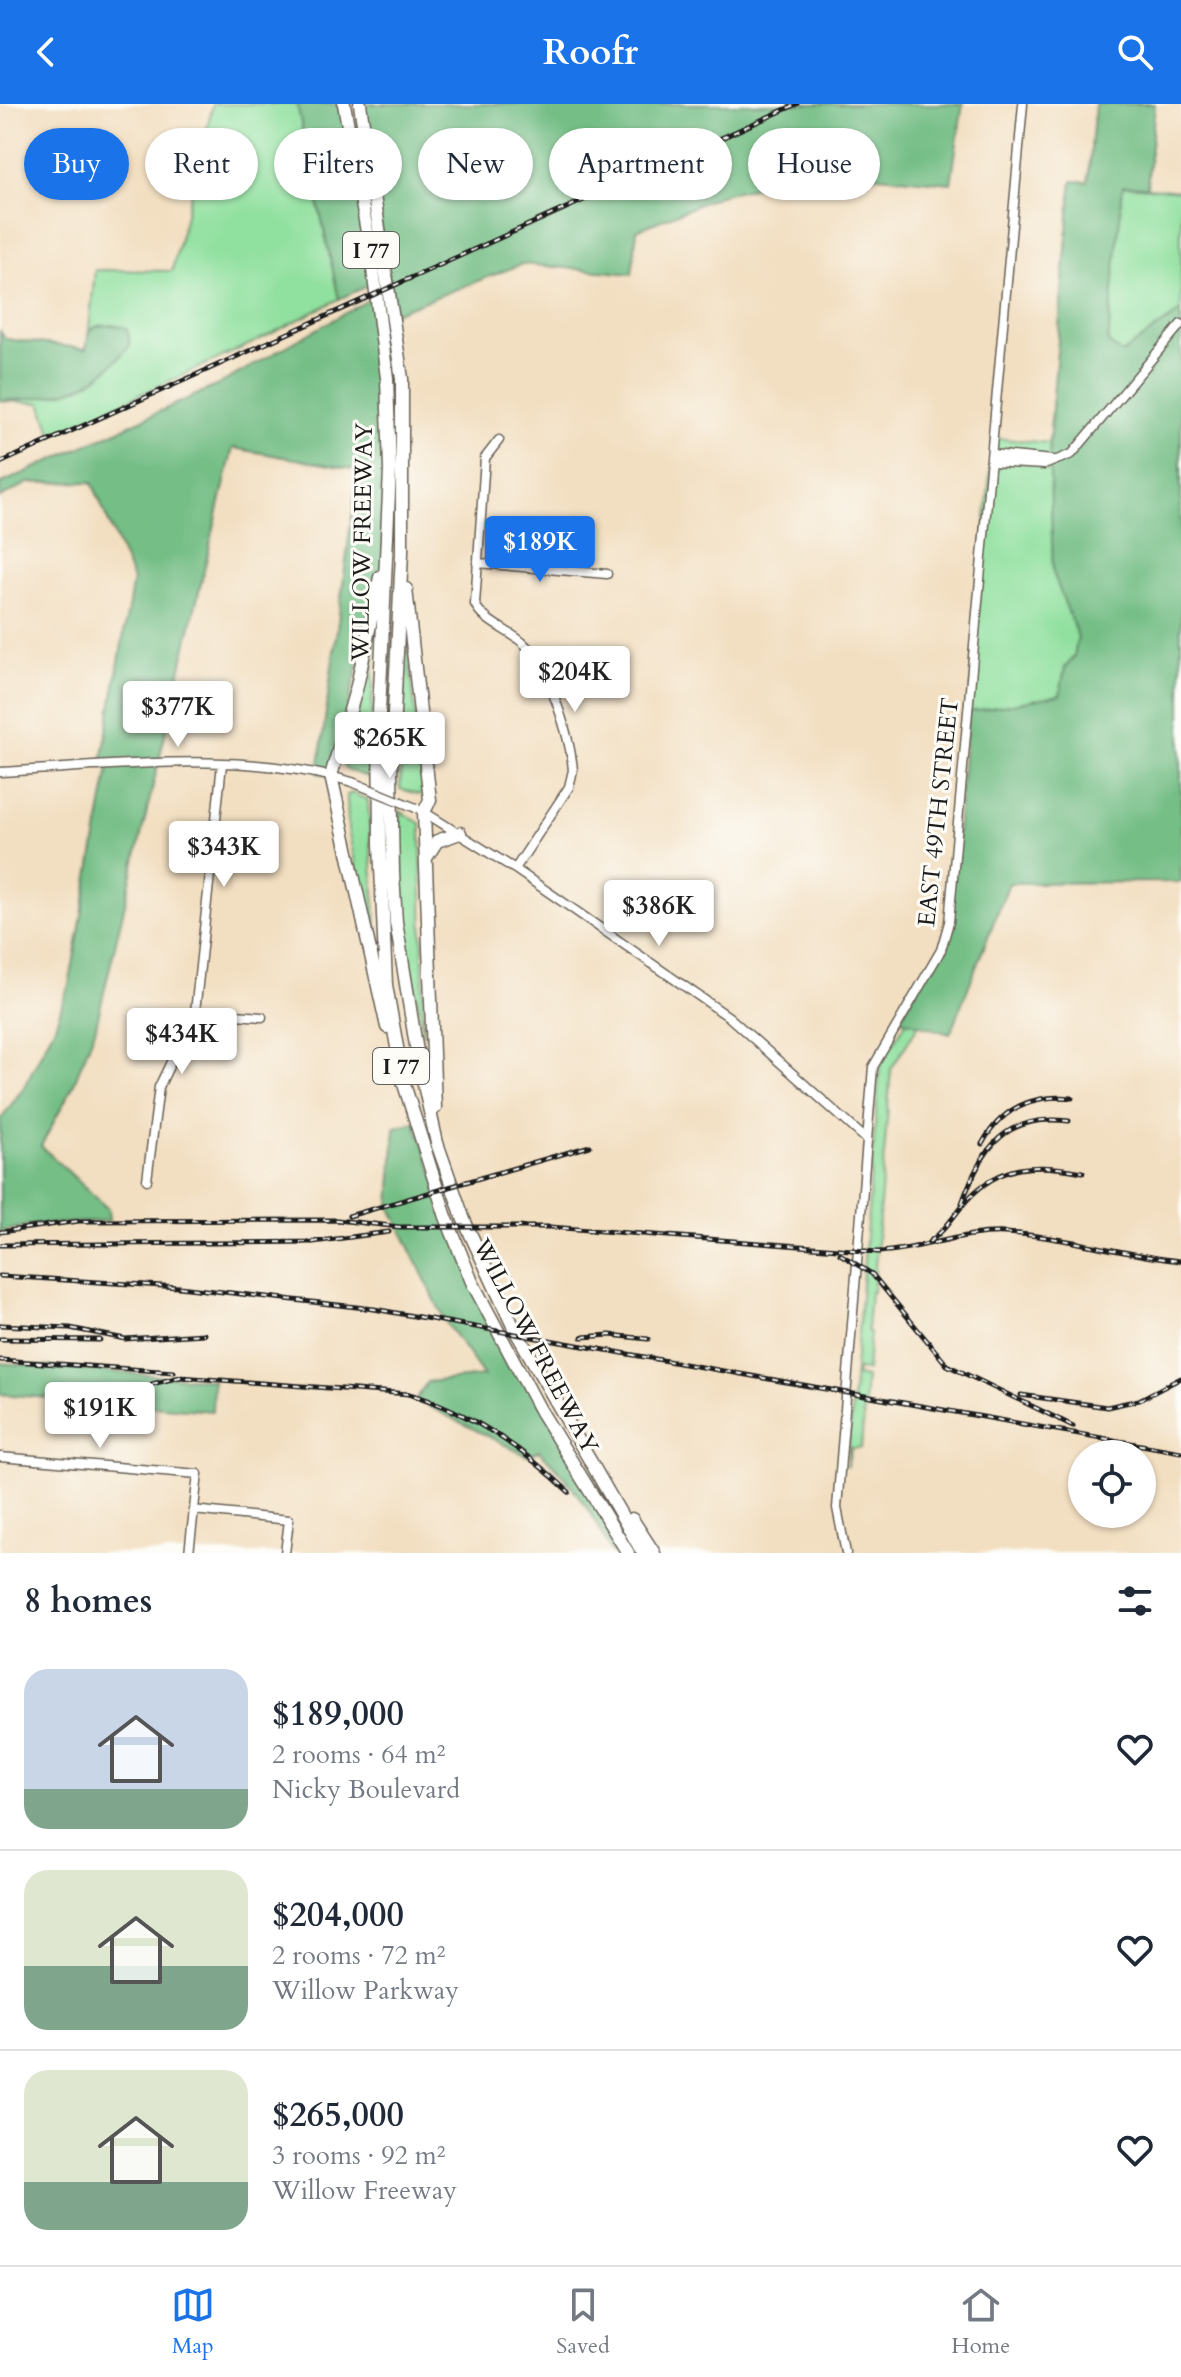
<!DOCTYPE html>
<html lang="en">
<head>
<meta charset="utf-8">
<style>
	body { margin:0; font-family:Cardo,serif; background:#f2f2f3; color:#1f2937; height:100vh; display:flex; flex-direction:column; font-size:30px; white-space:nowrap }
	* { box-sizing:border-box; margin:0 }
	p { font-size:26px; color:#747a83 }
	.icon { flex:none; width:44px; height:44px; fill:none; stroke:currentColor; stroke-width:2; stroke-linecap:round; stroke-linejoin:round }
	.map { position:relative; height:1449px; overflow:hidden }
	.sheet { display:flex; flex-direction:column; background:#fff; flex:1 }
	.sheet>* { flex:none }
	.banner { position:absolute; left:24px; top:24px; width:1134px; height:72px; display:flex; gap:16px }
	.tools { position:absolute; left:1068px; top:1336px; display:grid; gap:16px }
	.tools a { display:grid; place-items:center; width:88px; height:88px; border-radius:50%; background:#fff; box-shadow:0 2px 6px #0004; font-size:40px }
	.price { position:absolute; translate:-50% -68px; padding:0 18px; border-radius:8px; background:#fff; color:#222; font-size:26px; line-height:52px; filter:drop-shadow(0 2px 4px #0008) }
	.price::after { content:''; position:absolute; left:50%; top:48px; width:24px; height:18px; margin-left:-12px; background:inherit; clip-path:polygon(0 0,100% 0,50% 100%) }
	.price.selected { background:#1a73e8; color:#fff }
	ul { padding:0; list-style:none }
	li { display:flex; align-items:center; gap:24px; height:200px; padding:0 24px }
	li+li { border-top:2px solid #e0e1e3 }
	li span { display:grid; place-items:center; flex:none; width:224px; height:160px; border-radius:24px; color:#555 }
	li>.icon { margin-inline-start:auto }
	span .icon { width:96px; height:96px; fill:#fffc; stroke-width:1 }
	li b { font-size:34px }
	h2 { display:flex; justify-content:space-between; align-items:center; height:96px; padding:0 24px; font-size:34px }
	.chip { padding:0 28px; border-radius:36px; background:#fff; box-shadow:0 2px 6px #0004; font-size:28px; line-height:72px }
	.chip.selected { background:#1a73e8; color:#fff }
	header { display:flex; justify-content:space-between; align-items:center; height:104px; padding:0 24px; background:#1a73e8; color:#fff; font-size:36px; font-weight:700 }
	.tab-bar { display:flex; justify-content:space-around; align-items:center; height:112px; border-top:2px solid #e0e1e3; background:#fff; font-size:22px; color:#747a83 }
	.tab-bar a { display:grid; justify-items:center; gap:4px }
	.tab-bar .selected { color:#1a73e8 }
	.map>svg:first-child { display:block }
</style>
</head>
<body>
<header><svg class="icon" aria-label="back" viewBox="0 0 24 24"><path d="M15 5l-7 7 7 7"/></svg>Roofr<svg class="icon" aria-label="search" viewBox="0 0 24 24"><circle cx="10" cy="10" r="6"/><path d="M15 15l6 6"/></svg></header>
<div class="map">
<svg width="1181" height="1449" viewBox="0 0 1181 1449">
	<rect width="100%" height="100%" fill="#fdfcf7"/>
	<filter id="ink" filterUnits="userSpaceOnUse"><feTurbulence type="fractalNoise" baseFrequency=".0125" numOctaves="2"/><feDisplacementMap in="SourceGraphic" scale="16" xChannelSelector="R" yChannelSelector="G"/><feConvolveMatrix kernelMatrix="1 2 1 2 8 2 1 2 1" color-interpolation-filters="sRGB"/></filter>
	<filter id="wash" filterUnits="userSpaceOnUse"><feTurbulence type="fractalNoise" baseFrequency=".006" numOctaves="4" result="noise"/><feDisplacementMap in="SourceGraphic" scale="32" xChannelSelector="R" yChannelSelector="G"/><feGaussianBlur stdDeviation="1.8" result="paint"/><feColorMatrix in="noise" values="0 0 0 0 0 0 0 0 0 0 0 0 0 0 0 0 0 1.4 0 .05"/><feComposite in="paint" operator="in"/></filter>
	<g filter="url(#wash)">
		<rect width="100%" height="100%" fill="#f2dec0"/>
		<path fill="#90e09f" stroke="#567e5e" stroke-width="2" d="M 213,0 L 297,0 L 339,195 L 257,237 L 52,331 L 41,299 L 0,297 L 5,235 L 87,245 L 95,166 L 172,167 Z
			M 1072,77 L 1181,87 L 1181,690 L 998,688 L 921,917 L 891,965 L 873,1188 L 870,1188 L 867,1227 L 870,1228 L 867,1267 L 857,1266 L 856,1272 L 866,1274 L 861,1344 L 851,1344 L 847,1363 L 880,961 L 908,915 L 949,834 L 993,334 L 1049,339 Z
			M 374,536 L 370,674 L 347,666 L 344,661 Z
			M 405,548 L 409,548 L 423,687 L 421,691 L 400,685 Z
			M 352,689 L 368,696 L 378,850 L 375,851 L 348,726 L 347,691 Z
			M 400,707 L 421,720 L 424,932 L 405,827 Z"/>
		<path fill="#74be86" stroke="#486d51" stroke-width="2" d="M 297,0 L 344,0 L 374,179 L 339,195 Z
			M 360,0 L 963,0 L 951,79 L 837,68 L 726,89 L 637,126 L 632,170 L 522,160 L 394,209 Z
			M 1095,0 L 1155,0 L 1147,83 L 1123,82 L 1108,239 L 1122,249 L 1181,207 L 1181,778 L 1009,779 L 950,930 L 900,915 L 947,834 L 968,608 L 1060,591 L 1065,563 L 1074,552 L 1078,533 L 1053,469 L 1049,339 L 1072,77 L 1088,78 Z
			M 377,191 L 387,274 L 388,439 L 331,672 L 318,669 L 358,366 L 233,344 L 95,926 L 72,984 L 41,1042 L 108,1105 L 109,1117 L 31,1121 L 0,1128 L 0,1016 L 24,983 L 55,922 L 70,877 L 109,663 L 101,663 L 133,476 L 92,378 L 28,379 L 0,394 L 0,380 L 218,281 Z
			M 113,221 L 127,224 L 130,241 C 89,292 60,292 0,297 L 0,227 L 6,235 L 86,245 L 89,227 L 97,222 Z
			M 415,1018 L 472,1178 L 628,1449 L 611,1449 C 596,1412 569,1374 539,1347 L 527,1352 L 416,1296 L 427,1278 L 484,1272 L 445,1217 L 390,1102 L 395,1023 Z
			M 0,1259 L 213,1276 L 212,1307 L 0,1290 Z"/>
	</g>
	<g filter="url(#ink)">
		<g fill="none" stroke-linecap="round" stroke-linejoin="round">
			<defs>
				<path id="minor" d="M 499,336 L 485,354 L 475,500 C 483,518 509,526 523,539 C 548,560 570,633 573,666 L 569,683 L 515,765
					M 992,350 L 1053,356
					M 991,358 L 1044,361 L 1072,350 L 1181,220
					M 477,459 L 607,470
					M 0,668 C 115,662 240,645 352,678
					M 424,708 L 515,765 L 729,913 L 866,1035
					M 195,908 L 222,660
					M 147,1076 L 159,983 L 195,908 L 262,913
					M 0,1353 L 198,1370 L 189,1449
					M 193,1406 L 289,1416 L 285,1449
					M 846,1449 L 837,1404 L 873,963 L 941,846 L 949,818 L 1023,0"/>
				<path id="highway" d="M 344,0 L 371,150 L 387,274 L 390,366 L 379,608 L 380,740 L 386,881 L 403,977 L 446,1113 L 472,1178 L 540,1306 L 628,1449
					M 360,0 L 402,275 L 402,449 L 391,669 L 393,769 L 396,818 L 418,954 L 437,1039 L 464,1116 L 514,1224 L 643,1449
					M 380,473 L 357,582 L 331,672 L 387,923
					M 406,485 L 430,696 L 424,708 L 435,1004
					M 426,754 L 437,737 L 460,729
					M 632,1415 L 654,1449"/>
			</defs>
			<use href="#minor" stroke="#676055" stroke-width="11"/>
			<use href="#highway" stroke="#676055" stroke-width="15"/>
			<use href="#minor" stroke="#fff" stroke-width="8"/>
			<use href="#highway" stroke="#fff" stroke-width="12"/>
			<defs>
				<path id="rail" d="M 0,359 L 797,0
					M 982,1040 C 1001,1005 1032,990 1072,994
					M 962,1099 C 982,1044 1005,1009 1069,1017
					M 349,1112 L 590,1042
					M 0,1128 L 79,1117 L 337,1116 L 400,1123 L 550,1123 L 878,1148 C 922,1146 962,1127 1005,1129 C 1064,1132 1122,1151 1181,1157
					M 929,1138 C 946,1126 954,1111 967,1096 C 1001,1059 1037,1059 1083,1068
					M 0,1141 L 313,1138 L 389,1128
					M 840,1150 L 872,1170 L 947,1261 L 1073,1322
					M 0,1172 L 179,1183 L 374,1205 L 1181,1348
					M 0,1221 L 70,1224 L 125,1235 L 204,1230
					M 582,1233 L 610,1231 L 648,1235
					M 0,1235 L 100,1236
					M 0,1256 L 174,1268
					M 152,1280 L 180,1273 L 409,1290 C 469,1307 525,1346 569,1388
					M 1021,1291 L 1107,1303 L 1139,1296 L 1181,1274"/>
			</defs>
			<use href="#rail" stroke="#1c1c1c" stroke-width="5"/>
			<use href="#rail" stroke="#fdfcf7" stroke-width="2" stroke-dasharray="6" stroke-linecap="butt"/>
			<defs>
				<path id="minor-bridge" d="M 352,678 L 416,704"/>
			</defs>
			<use href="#minor-bridge" stroke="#676055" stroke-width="11" stroke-linecap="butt"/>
			<use href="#minor-bridge" stroke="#fff" stroke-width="8"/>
		</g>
	</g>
	<g text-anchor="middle" stroke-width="6" stroke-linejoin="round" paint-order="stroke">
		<g fill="#fdfcf7" stroke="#605f5e" stroke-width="2">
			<rect x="343" y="128" width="56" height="36" rx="6"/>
			<rect x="373" y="944" width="56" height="36" rx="6"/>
		</g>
		<g font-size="22" font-weight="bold" fill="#1c1c1c">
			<text x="371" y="154">I 77</text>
			<text x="401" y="970">I 77</text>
		</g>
		<g font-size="24" fill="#1c1c1c" stroke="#fdfcf7">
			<text transform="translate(362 438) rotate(-89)" y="8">WILLOW FREEWAY</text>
			<text transform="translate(938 708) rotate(-84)" y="8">EAST 49TH STREET</text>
			<text transform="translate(536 1242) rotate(62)" y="8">WILLOW FREEWAY</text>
		</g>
	</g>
</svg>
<div class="tools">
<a><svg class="icon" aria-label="locate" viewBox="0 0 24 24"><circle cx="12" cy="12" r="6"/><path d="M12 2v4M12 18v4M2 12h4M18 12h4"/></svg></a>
</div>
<b class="price selected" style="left:540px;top:480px">$189K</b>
<b class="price" style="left:575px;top:610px">$204K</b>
<b class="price" style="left:178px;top:645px">$377K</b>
<b class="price" style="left:390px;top:676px">$265K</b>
<b class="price" style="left:224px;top:785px">$343K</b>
<b class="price" style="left:659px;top:844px">$386K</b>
<b class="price" style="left:182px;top:972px">$434K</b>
<b class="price" style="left:100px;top:1346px">$191K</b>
<div class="banner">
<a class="chip selected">Buy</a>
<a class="chip">Rent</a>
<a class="chip">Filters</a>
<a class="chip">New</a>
<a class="chip">Apartment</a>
<a class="chip">House</a>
</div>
</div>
<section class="sheet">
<h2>8 homes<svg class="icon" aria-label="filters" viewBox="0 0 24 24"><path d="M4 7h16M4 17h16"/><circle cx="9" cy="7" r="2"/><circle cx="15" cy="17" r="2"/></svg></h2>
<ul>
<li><span style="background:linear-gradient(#c9d6e8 75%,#7fa58c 0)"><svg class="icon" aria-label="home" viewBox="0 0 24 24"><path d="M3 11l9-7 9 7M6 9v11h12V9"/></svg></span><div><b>$189,000</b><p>2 rooms · 64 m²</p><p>Nicky Boulevard</p></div><svg class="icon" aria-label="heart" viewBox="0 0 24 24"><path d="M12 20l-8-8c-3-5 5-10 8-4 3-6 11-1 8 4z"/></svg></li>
<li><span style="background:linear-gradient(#dfe7d0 60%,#7fa58c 0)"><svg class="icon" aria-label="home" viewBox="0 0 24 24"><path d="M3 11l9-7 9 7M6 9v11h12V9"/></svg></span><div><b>$204,000</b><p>2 rooms · 72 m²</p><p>Willow Parkway</p></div><svg class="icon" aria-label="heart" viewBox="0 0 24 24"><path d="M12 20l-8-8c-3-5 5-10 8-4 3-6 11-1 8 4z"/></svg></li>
<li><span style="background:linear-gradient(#dfe7d0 70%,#7fa58c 0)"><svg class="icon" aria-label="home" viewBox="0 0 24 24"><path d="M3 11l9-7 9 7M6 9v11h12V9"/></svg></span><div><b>$265,000</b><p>3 rooms · 92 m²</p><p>Willow Freeway</p></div><svg class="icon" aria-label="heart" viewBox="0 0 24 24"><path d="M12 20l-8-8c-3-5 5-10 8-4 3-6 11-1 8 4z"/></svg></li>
</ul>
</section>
<nav class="tab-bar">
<a class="selected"><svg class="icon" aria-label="map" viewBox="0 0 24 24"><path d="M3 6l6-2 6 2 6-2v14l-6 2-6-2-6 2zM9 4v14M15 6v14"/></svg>Map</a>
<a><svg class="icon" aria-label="saved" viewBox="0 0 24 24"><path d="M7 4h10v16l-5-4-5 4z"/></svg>Saved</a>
<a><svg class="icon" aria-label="home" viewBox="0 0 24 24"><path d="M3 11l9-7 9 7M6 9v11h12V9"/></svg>Home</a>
</nav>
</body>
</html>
